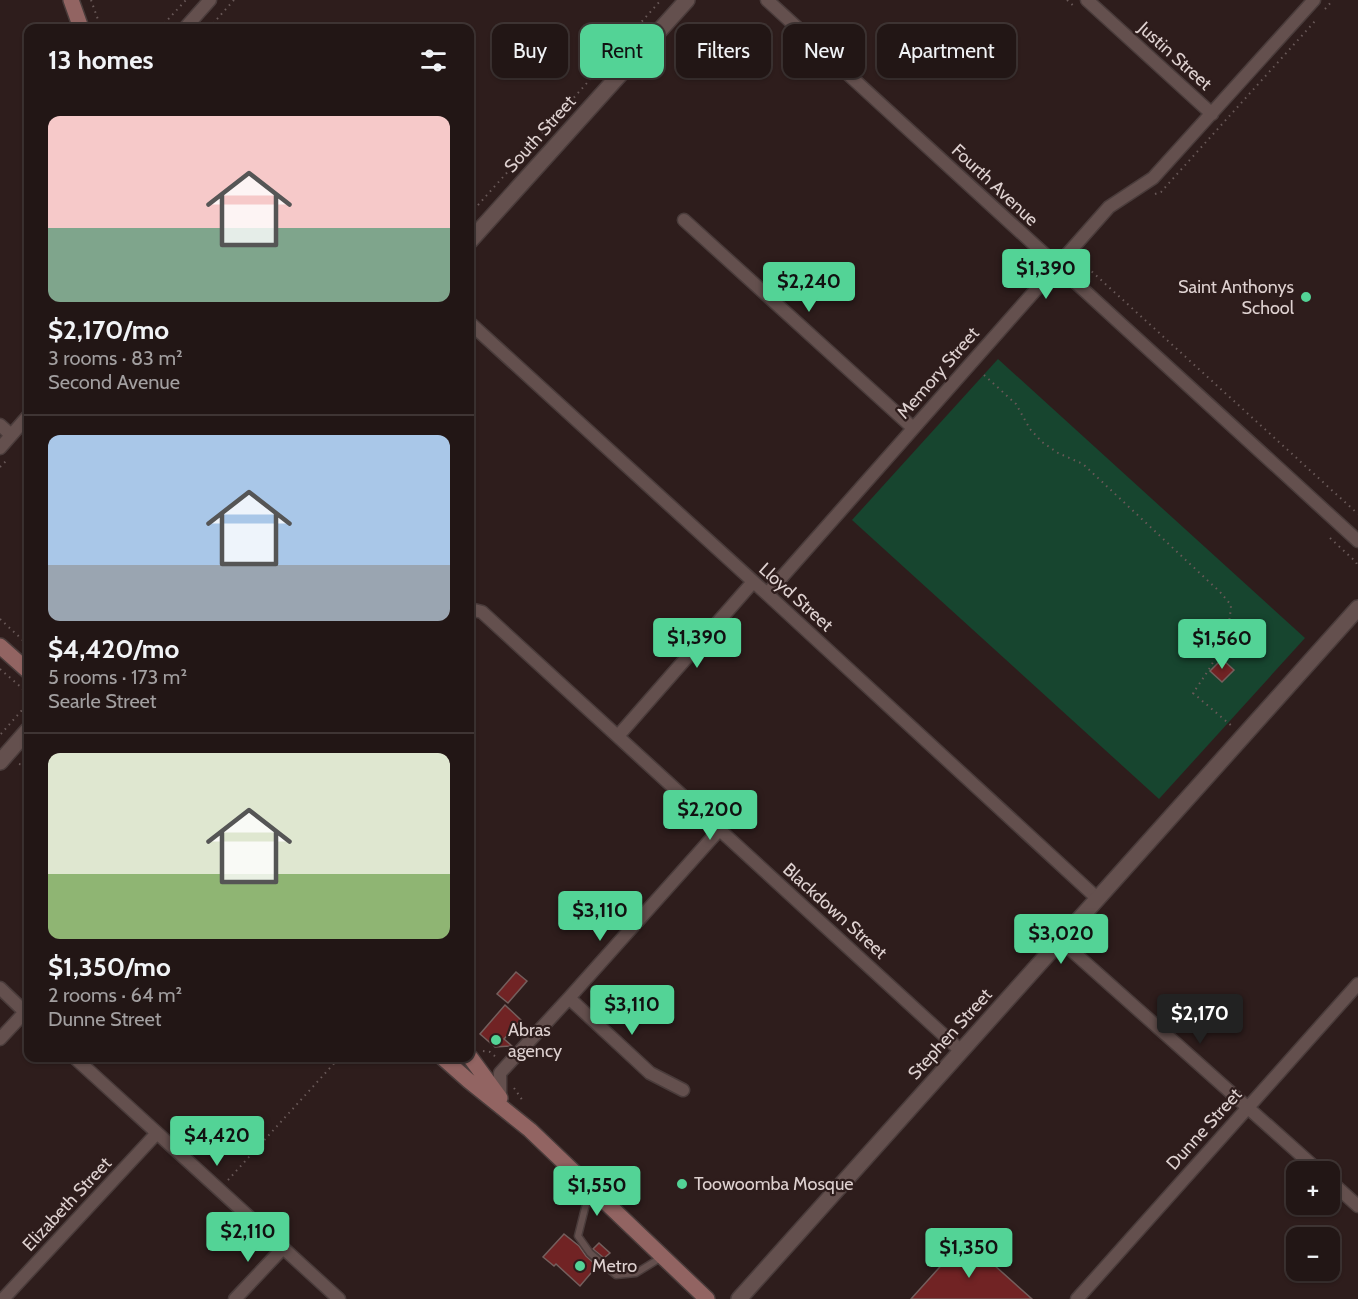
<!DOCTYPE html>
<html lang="en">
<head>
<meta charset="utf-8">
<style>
	body { margin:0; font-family:Cabin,sans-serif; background:#2a1f1e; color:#f1f3f6; height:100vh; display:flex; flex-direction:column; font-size:22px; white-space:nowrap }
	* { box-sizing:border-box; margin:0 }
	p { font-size:20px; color:#a29fa0 }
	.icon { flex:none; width:33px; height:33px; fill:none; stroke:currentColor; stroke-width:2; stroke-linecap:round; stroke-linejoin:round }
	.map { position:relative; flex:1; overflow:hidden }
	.panel { position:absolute; left:24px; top:24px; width:450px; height:1038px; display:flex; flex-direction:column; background:#221615; border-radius:12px; box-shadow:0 2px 4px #0004,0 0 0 2px #3f3534 }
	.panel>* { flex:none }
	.banner { position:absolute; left:492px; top:24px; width:570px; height:54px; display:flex; gap:12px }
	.buttons { position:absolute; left:1286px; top:1161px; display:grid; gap:12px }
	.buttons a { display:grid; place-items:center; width:54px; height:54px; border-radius:12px; background:#221615; box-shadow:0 2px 4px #0004,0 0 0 2px #3f3534; font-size:30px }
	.price { position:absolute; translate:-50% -51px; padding:0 14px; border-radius:6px; background:#53d396; color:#111; font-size:20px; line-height:39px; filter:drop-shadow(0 2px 3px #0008) }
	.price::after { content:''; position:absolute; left:50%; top:36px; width:18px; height:14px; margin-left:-9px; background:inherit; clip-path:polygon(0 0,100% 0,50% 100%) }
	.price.active { background:#222; color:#fff }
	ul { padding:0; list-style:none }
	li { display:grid; align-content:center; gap:12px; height:318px; padding:0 24px }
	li+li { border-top:2px solid #3f3534 }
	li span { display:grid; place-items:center; height:186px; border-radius:12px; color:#555 }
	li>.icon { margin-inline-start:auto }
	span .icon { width:108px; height:108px; fill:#fffc; stroke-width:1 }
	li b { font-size:26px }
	h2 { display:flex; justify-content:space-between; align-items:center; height:72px; padding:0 24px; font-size:26px }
	.chip { padding:0 21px; border-radius:12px; background:#221615; box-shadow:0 2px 4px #0004,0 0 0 2px #3f3534; font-size:21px; line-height:54px }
	.chip.active { background:#53d396; color:#111 }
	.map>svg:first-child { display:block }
</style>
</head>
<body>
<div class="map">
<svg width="1358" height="1299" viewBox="0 0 1358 1299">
	<rect width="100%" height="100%" fill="#2e1d1c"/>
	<path fill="#17452f" d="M 998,359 L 1305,638 L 1159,799 L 852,520 Z"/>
	<path fill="#712324" stroke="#745f5d" stroke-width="1.5" d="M 1222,659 L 1234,670 L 1222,682 L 1210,671 Z
		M 516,972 L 527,981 L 508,1003 L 497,994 Z
		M 505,1005 L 521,1020 L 504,1039 L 512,1046 L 495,1047 L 480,1034 Z
		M 564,1234 L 579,1246 L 586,1256 L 597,1266 L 580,1286 L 556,1264 L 554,1266 L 543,1257 Z
		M 965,1239 L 1032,1299 L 911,1299 Z
		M 599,1243 L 610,1253 L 604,1258 L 593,1249 Z"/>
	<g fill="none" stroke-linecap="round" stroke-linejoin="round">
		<defs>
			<path id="service" d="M 591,1191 L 585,1208 L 578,1236 L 590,1253 L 616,1275 L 636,1273 L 662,1257"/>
			<path id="minor" d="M 767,0 L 1358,541
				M 1087,0 L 1212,114
				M 185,28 L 210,0
				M 684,220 L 913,428
				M 470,323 L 767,594 L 1098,899
				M 0,425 L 11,435
				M 0,448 L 28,416
				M 767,594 L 1109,207 L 1153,178 L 1314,0
				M 470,609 L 482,612 L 961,1051
				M 618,736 L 753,582
				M 1061,941 L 1320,1172
				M 0,988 L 28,1015
				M 569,998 L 650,1073 L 683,1090
				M 0,1039 L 25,1012
				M 75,1058 L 339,1299
				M 500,1099 L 500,1073 L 569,998 L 720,829
				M 1329,1180 L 1358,1206
				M 3,1299 L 157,1133
				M 235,1299 L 283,1248
				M 1077,1299 L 1358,984"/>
			<path id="tertiary" d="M 470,241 L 687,0
				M 0,762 L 28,730
				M 739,1299 L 1358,608"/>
			<path id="secondary" d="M 71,0 L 81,28
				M 0,646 L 28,671
				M 470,1057 L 500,1098
				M 443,1058 L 469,1081 L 530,1130 L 707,1299"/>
		</defs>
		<use href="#service" stroke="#4a3c3b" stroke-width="9"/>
		<use href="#minor" stroke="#4a3c3b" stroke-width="15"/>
		<use href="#tertiary" stroke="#4a3c3b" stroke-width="18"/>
		<use href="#secondary" stroke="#4a3c3b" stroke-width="18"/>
		<path stroke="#695958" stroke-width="2" stroke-dasharray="1.5 4.5" stroke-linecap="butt" d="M 91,0 L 101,28
			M 1067,0 L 1076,8
			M 1325,9 L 1333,0
			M 160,28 L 186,0
			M 209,28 L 234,0
			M 1155,194 L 1161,192 L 1169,183 L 1316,20
			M 470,214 L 661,0
			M 1081,259 L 1080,261 L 1089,269 L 1358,514
			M 984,375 L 1016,404 L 1030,429 L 1042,442 L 1058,453 L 1083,464 L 1220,592 L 1231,605 C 1229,641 1213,664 1193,693 L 1233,727
			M 0,467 L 7,460
			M 1330,538 L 1356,562 L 1358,567
			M 0,619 L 28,645
			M 0,669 L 22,688 L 27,696 L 23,709 L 0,735
			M 19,764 L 23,765 L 28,759
			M 470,1035 L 475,1043
			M 483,1051 L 490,1052 L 496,1057
			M 514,1088 L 523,1101
			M 228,1180 L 339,1058"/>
		<use href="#service" stroke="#64504e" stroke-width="6"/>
		<use href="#minor" stroke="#64504e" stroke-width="12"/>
		<use href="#tertiary" stroke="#64504e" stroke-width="15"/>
		<use href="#secondary" stroke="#926462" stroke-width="15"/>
	</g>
	<g fill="#53d396" stroke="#2e1d1c" stroke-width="2">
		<circle cx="1306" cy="297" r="6"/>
		<circle cx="496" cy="1040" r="6"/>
		<circle cx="682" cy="1184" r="6"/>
		<circle cx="580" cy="1266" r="6"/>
	</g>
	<g text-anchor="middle" stroke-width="4.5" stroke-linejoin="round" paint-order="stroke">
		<g font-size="18" fill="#ded1d0" stroke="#2e1d1c">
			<text transform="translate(1175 56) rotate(42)" y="6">Justin Street</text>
			<text transform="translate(540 134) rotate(-48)" y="6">South Street</text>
			<text transform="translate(995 185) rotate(43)" y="6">Fourth Avenue</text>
			<text transform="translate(938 373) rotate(-49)" y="6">Memory Street</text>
			<text transform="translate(796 597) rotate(42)" y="6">Lloyd Street</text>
			<text transform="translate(835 911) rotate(42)" y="6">Blackdown Street</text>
			<text transform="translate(950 1034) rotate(-48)" y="6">Stephen Street</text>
			<text transform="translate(1204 1129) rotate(-48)" y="6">Dunne Street</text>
			<text transform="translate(67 1204) rotate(-47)" y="6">Elizabeth Street</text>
		</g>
		<g font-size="18" fill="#ded1d0" stroke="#2e1d1c" text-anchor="start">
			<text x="1294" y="293" text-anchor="end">Saint Anthonys<tspan x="1294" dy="21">School</tspan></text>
			<text x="508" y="1036">Abras<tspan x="508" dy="21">agency</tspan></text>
			<text x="694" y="1190">Toowoomba Mosque</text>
			<text x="592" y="1272">Metro</text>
		</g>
	</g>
</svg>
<div class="buttons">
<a>+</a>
<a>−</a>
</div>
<b class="price" style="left:1046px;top:300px">$1,390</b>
<b class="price" style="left:809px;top:313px">$2,240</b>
<b class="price" style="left:697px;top:669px">$1,390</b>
<b class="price" style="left:1222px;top:670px">$1,560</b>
<b class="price" style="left:710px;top:841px">$2,200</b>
<b class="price" style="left:600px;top:942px">$3,110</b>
<b class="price" style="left:1061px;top:965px">$3,020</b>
<b class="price" style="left:632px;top:1036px">$3,110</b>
<b class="price active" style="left:1200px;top:1045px">$2,170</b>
<b class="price" style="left:217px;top:1167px">$4,420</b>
<b class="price" style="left:597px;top:1217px">$1,550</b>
<b class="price" style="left:248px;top:1263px">$2,110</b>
<b class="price" style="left:969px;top:1279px">$1,350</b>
<div class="banner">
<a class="chip">Buy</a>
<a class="chip active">Rent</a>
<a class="chip">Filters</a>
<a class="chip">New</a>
<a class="chip">Apartment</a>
</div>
<section class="panel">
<h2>13 homes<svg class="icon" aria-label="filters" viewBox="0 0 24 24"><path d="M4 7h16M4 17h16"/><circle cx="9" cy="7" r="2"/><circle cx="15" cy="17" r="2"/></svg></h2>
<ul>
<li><span style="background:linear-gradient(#f6c9c9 60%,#7fa58c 0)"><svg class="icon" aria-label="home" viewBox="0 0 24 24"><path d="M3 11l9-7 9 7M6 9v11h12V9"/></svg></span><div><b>$2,170/mo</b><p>3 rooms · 83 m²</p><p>Second Avenue</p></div></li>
<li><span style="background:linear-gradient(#a9c7e8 70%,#9aa5b1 0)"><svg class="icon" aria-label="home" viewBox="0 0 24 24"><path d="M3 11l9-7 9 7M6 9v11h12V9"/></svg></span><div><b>$4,420/mo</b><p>5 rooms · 173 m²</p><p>Searle Street</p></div></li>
<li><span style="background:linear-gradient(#dfe7d0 65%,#8fb573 0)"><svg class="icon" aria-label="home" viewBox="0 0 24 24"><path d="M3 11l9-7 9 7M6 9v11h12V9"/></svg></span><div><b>$1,350/mo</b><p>2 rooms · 64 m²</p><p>Dunne Street</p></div></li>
</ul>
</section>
</div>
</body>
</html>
